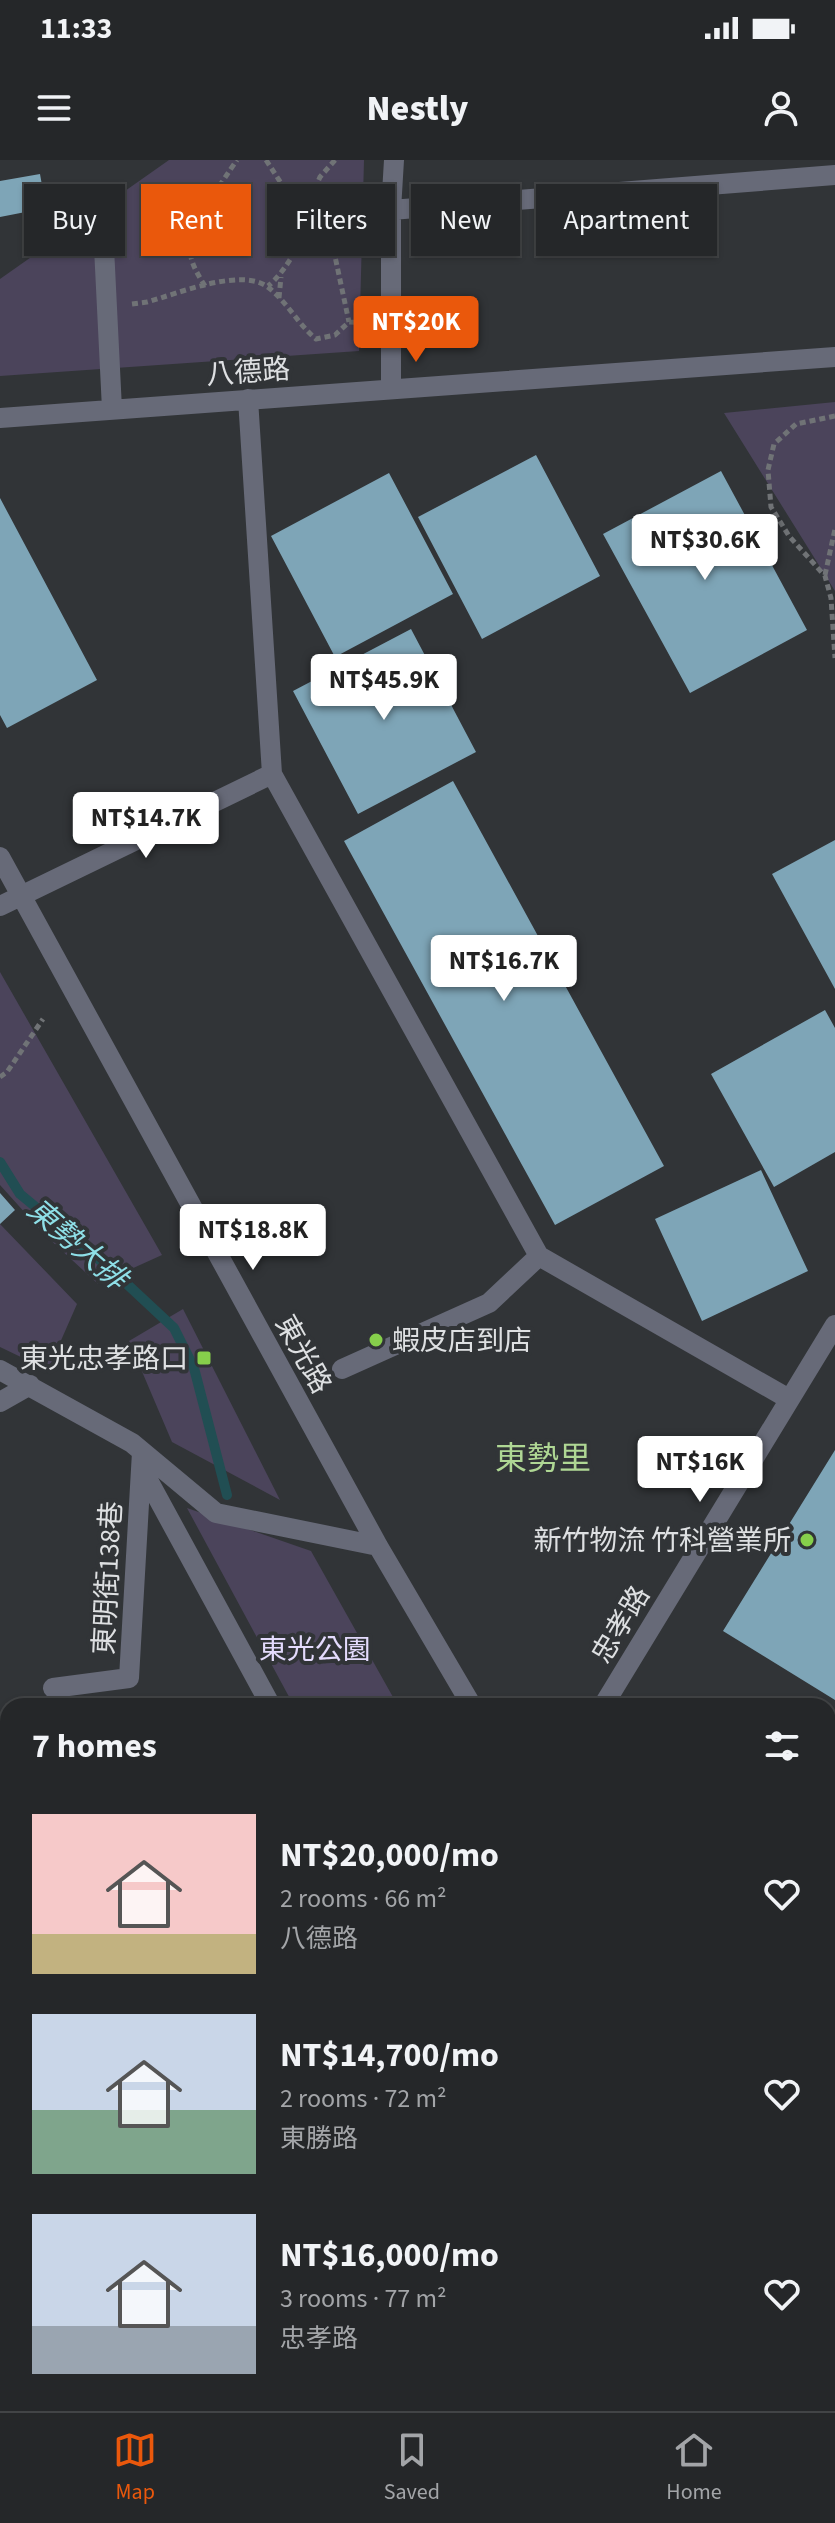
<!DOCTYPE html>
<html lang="en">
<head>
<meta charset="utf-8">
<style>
	body { margin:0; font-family:"Source Sans 3","Noto Sans TC",sans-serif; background:#313335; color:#f1f3f6; height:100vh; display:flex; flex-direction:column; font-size:30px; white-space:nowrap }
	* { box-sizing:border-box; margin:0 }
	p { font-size:26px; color:#a3a5a8 }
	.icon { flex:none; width:44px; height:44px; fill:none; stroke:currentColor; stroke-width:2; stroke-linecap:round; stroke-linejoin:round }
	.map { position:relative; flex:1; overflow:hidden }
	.panel { position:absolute; left:0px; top:1538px; width:836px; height:714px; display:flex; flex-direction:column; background:#252729; border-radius:24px 24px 0 0; box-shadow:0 2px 6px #0004,0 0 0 2px #424446 }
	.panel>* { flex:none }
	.guide { position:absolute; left:24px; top:24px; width:788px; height:72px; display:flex; gap:16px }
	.price { position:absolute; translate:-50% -68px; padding:0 18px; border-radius:8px; background:#fff; color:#222; font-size:26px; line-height:52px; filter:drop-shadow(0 2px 4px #0008) }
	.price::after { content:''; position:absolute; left:50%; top:48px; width:24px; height:18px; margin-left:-12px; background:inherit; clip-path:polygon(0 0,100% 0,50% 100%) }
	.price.active { background:#ea580c; color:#fff }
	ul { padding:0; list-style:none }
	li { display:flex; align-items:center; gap:24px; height:200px; padding:0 32px }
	li span { display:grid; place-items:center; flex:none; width:224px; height:160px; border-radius:0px; color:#555 }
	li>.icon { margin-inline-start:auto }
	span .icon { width:96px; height:96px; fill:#fffc; stroke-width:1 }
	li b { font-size:34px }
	h2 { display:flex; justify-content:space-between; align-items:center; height:96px; padding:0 32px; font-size:34px }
	.pill { padding:0 28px; border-radius:0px; background:#252729; box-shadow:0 2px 6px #0004,0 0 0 2px #424446; font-size:28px; line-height:72px }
	.pill.active { background:#ea580c; color:#fff }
	.status { display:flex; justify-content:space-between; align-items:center; height:56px; padding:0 40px; background:#252729; direction:ltr }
	.status svg { height:22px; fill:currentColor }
	header { display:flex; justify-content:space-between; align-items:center; height:104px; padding:0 32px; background:#252729; font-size:36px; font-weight:800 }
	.dock { display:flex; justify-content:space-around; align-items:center; height:112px; border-top:2px solid #424446; background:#252729; font-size:22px; color:#a3a5a8 }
	.dock a { display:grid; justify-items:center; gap:4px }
	.dock .active { color:#ea580c }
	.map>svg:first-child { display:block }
</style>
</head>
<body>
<div class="status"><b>11:33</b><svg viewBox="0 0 49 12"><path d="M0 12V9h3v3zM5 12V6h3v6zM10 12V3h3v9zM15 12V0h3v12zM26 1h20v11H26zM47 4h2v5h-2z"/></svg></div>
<header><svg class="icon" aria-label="menu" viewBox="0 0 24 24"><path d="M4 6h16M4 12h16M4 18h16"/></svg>Nestly<svg class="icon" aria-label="person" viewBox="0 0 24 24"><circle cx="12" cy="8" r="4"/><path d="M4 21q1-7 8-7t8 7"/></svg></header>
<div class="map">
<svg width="835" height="2251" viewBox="0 0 835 2251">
	<rect width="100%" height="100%" fill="#313437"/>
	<path fill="#4b445b" d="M 169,0 L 364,0 L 359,191 L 0,216 L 0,119 Z
		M 835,242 L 835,431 L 724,253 Z
		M 0,812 L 162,1095 L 98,1124 L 45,1075 L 0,1025 Z
		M 0,1064 L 77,1144 L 48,1210 L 0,1187 Z
		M 183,1149 L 280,1340 L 172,1282 L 129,1181 Z
		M 187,1348 L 311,1391 L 398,1546 L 294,1546 Z"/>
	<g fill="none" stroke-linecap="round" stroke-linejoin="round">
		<path stroke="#214e53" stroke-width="10" d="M 0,1002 L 20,1034 L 113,1111 L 174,1168 L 194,1208 L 227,1335
			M 487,2251 L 487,2244"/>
	</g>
	<path fill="#7ea5b7" d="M 40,14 L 46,48 L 0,57 L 0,21 Z
		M 536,295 L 600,416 L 482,479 L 418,357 Z
		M 721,311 L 807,470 L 690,533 L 603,374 Z
		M 389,313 L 453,434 L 335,497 L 271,376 Z
		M 0,338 L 97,520 L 7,568 L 0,555 Z
		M 411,469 L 476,592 L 358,654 L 293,531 Z
		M 453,621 L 664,1006 L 555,1065 L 344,681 Z
		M 835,680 L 835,829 L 772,714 Z
		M 825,850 L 835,868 L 835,992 L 774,1027 L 711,914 Z
		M 761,1010 L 808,1111 L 702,1161 L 655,1059 Z
		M 0,1033 L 15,1050 L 0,1064 Z
		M 835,1290 L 835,1540 L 723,1471 Z
		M 828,1938 L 835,1942 L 835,2185 L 828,2181 Z
		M 343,2244 L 443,2244 L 441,2251 L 341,2251 Z
		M 539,2244 L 609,2244 L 604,2251 L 550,2251 Z
		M 650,2244 L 779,2244 L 785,2248 L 783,2251 L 646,2251 Z"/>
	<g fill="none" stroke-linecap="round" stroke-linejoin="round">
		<path stroke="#707376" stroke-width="5" stroke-dasharray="6 4" stroke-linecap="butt" d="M 266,0 L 296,46 L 307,50 C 311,71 284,114 268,126
			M 335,0 L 320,17 L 314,31 L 317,48 L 330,73 L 349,162
			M 205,126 C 200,118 193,107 191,97 C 186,73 223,20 237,0
			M 279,138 L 281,117
			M 132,144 L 147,142 C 177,134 243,106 269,128 C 287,142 298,164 316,179 L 335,175 L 349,162 L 368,163
			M 835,256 L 796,264 L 774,284 L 768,310 L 771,347 L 789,376 L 825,416 L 831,438 L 835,498
			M 825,415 L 835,369
			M 0,917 L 7,912 L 43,859"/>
		<path stroke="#676a78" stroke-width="20" d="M 102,47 L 112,249
			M 391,50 L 835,15
			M 391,228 L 391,50 L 394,0
			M 248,239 L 272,614 L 539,1096 L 789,1239
			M 0,258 L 835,197
			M 0,697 L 378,1386 L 472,1546
			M 0,746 L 272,614
			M 342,1209 L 489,1143 L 539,1096
			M 0,1210 L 132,1283 L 216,1353 L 378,1386
			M 0,1242 L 30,1225
			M 142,1309 L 271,1546
			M 53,1528 L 129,1518 L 142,1292
			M 603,1546 L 835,1165
			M 0,1763 L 8,1768
			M 828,1805 L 835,1809
			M 828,1853 L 835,1845
			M 0,1938 L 8,1934
			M 0,2164 L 8,2163
			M 263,2244 L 263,2251"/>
	</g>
	<g fill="#86cf4b" stroke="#313437" stroke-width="3">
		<circle cx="376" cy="1180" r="8"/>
		<rect x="196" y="1190" width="16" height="16" rx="4"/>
		<circle cx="807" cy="1380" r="8"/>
	</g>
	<g text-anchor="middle" stroke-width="8" stroke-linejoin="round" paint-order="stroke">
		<g font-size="28" fill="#dee0e2" stroke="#313437">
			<text transform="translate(248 211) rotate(-4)" y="10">八德路</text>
			<text transform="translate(304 1194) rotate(61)" y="10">東光路</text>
			<text transform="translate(107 1418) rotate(-87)" y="10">東明街138巷</text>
			<text transform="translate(620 1464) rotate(-59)" y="10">忠孝路</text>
		</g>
		<g font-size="28" fill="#dee0e2" stroke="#313437" text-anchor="end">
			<text x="392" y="1190" text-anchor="start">蝦皮店到店</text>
			<text x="188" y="1208">東光忠孝路口</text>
			<text x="791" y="1390">新竹物流 竹科營業所</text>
		</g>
		<g font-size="28" fill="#e4dbfd" stroke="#313437">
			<text x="315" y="1499">東光公園</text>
		</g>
		<g font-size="30" font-style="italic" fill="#8edfe7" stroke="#313437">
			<text transform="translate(77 1084) rotate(41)" y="10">東勢大排</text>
		</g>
		<g font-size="32" fill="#afd794" stroke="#313437">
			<text x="543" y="1309">東勢里</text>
		</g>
	</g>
</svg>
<b class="price active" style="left:416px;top:204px">NT$20K</b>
<b class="price" style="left:705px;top:422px">NT$30.6K</b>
<b class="price" style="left:384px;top:562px">NT$45.9K</b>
<b class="price" style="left:146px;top:700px">NT$14.7K</b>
<b class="price" style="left:504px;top:843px">NT$16.7K</b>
<b class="price" style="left:253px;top:1112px">NT$18.8K</b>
<b class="price" style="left:700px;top:1344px">NT$16K</b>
<div class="guide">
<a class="pill">Buy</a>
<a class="pill active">Rent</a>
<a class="pill">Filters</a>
<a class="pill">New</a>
<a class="pill">Apartment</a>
</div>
<section class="panel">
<h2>7 homes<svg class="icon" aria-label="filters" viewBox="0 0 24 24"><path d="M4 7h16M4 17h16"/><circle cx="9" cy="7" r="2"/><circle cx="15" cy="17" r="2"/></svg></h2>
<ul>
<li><span style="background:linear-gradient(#f6c9c9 75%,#c2b280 0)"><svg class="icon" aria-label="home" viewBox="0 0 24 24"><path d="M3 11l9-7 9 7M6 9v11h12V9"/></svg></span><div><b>NT$20,000/mo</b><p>2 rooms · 66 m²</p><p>八德路</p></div><svg class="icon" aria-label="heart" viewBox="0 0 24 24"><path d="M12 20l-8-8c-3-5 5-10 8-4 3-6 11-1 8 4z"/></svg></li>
<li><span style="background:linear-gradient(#c9d6e8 60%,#7fa58c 0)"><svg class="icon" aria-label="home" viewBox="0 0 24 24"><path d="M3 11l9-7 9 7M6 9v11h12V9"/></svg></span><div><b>NT$14,700/mo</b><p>2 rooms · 72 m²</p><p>東勝路</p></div><svg class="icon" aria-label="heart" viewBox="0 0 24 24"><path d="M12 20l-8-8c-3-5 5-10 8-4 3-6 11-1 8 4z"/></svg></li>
<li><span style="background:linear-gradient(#c9d6e8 70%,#9aa5b1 0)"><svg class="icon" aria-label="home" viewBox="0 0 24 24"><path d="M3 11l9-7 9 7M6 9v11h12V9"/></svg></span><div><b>NT$16,000/mo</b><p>3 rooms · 77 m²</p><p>忠孝路</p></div><svg class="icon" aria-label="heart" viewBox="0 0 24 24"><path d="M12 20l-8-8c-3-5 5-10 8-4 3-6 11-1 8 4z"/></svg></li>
</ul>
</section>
</div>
<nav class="dock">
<a class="active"><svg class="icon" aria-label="map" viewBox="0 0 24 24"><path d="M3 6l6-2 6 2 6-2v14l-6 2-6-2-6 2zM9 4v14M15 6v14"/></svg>Map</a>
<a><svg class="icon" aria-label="saved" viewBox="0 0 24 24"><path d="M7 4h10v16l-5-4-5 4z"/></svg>Saved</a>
<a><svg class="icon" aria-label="home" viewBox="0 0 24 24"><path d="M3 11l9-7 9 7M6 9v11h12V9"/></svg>Home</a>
</nav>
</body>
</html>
